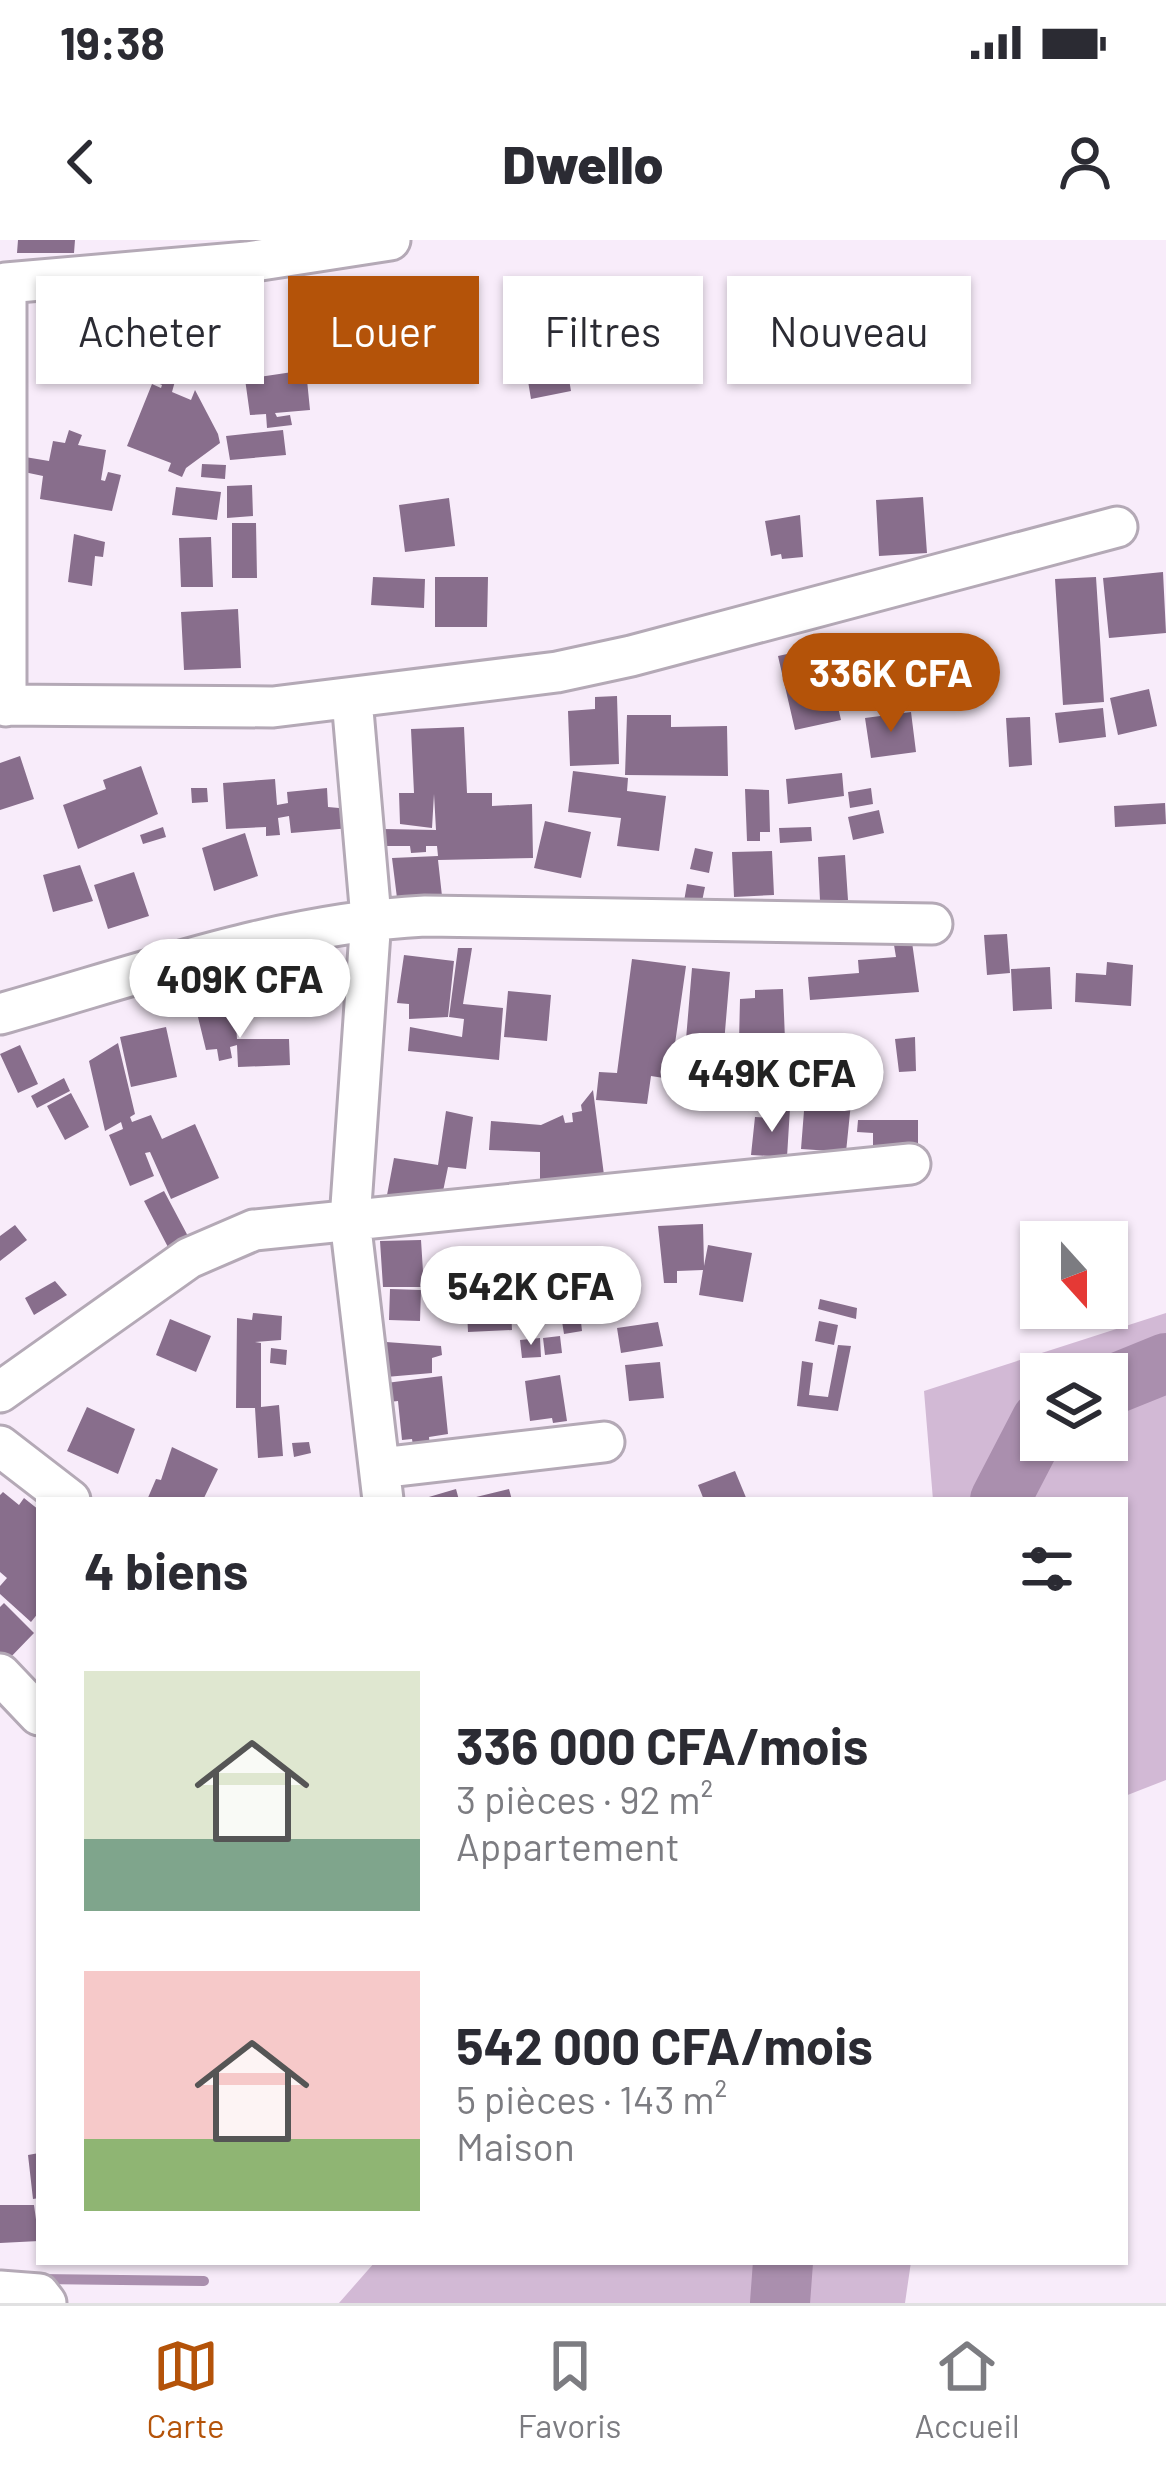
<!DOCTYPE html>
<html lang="fr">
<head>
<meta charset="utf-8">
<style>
	body { margin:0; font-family:Barlow,sans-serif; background:#f2f2f3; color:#2b2b33; height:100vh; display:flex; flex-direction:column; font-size:45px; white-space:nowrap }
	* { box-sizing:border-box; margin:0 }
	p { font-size:39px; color:#7c7c81 }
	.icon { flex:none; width:66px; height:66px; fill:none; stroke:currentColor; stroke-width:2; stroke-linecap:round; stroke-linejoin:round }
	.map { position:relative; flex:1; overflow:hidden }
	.details { position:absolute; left:36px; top:1257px; width:1092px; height:768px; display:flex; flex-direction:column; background:#fff; border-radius:0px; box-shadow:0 3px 9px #0004 }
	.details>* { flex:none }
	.guide { position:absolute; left:36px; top:36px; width:1095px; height:108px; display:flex; gap:24px }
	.needle { width:78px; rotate:159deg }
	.controls { position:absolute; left:1020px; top:981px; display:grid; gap:24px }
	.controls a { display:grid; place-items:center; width:108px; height:108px; border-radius:0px; background:#fff; box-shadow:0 3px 9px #0004; font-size:60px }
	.price { position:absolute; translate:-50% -102px; padding:0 27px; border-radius:42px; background:#fff; color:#222; font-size:39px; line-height:78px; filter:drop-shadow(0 3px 6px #0008) }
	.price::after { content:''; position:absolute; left:50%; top:72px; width:36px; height:27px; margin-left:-18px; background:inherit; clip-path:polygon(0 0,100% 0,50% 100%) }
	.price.selected { background:#b45309; color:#fff }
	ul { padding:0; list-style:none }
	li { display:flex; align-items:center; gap:36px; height:300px; padding:0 48px }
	li span { display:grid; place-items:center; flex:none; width:336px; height:240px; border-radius:0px; color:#555 }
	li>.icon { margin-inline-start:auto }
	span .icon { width:144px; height:144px; fill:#fffc; stroke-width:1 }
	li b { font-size:51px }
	h2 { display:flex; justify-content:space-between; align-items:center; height:144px; padding:0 48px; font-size:51px }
	.pill { padding:0 42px; border-radius:0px; background:#fff; box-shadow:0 3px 9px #0004; font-size:42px; line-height:108px }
	.pill.selected { background:#b45309; color:#fff }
	.status { display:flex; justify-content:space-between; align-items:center; height:84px; padding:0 60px; background:#fff; direction:ltr }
	.status svg { height:33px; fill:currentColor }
	header { display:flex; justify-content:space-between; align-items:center; height:156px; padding:0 48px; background:#fff; font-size:54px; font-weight:800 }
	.tab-bar { display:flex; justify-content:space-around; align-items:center; height:168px; border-top:3px solid #e1e1e2; background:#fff; font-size:33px; color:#7c7c81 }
	.tab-bar a { display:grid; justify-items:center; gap:6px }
	.tab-bar .selected { color:#b45309 }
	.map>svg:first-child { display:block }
</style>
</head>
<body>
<div class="status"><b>19:38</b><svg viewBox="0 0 49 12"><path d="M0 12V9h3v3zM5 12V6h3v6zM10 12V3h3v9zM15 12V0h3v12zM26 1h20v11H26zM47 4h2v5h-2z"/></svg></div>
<header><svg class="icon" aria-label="back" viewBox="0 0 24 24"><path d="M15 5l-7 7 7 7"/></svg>Dwello<svg class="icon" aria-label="person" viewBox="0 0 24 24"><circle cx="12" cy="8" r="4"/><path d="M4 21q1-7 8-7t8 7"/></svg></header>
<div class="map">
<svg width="1166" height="2063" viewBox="0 0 1166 2063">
	<rect width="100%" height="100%" fill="#f8ecfa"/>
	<path fill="#d2b9d5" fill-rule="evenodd" d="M 1166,1073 L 1166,1540 L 1125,1556 L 1125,1260 L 933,1260 L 924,1151 ZM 1041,1134 L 1107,1134 L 1107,1200 L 1041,1200 Z
		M 375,2022 L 911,2022 L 905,2063 L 339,2063 Z"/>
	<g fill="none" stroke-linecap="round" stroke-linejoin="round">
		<path stroke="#aa8fae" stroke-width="10" d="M 39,2039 L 204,2041"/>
		<path stroke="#aa8fae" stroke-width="60" d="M 1107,1147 L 1166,1123
			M 1000,1260 L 1041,1181
			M 780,2063 L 783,2022"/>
	</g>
	<path fill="#886e8c" d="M 18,0 L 75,0 L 74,13 L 17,13 Z
		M 118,68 L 159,76 L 152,103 L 174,103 L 173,120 L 182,120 L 184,130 L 106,120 Z
		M 188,80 L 235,85 L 234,107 L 186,103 Z
		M 53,82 L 80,89 L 71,125 L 41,119 Z
		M 567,127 L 571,151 L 531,159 L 527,135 Z
		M 160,129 L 177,134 L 172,152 L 191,160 L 195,150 L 218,194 L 220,203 L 186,228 L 182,237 L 168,231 L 171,223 L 127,206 L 152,144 L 161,148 L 162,145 L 155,142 Z
		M 306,130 L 310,170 L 275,173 L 277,177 L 290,175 L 292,185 L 267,188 L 266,174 L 250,175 L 245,139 Z
		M 69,190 L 82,195 L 78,205 L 106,210 L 101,240 L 105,241 L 108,232 L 121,235 L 112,271 L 40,259 L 43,236 L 24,232 L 25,217 L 49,221 L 53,201 L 65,203 Z
		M 283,190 L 286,215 L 230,220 L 226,196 Z
		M 202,224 L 226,225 L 225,239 L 201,237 Z
		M 252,245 L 253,276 L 227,278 L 227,246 Z
		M 176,247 L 221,252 L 217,280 L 172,275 Z
		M 923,257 L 927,313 L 879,316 L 876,260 Z
		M 449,258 L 455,306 L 405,312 L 399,265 Z
		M 800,275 L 803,317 L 782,319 L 781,314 L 771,316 L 765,281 Z
		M 232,283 L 256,283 L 257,338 L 232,338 Z
		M 74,294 L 105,302 L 103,317 L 95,316 L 92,346 L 68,342 Z
		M 211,297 L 213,347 L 181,347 L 179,298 Z
		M 1163,332 L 1166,393 L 1109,398 L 1103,338 Z
		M 373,337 L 425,339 L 424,368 L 371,365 Z
		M 435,337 L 488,337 L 487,387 L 435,387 Z
		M 1096,337 L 1104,462 L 1063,465 L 1055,339 Z
		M 238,369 L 241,428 L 184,430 L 181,372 Z
		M 824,406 L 841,480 L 795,490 L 778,416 Z
		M 908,418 L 911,448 L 858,455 L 856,425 Z
		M 1149,449 L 1157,486 L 1118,495 L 1110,458 Z
		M 617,456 L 619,524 L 570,526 L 568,471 L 595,469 L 595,457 Z
		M 1103,468 L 1106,497 L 1059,503 L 1055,473 Z
		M 911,472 L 916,512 L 871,518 L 865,478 Z
		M 627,475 L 671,475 L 671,487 L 727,486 L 728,536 L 625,535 Z
		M 1030,477 L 1032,525 L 1009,527 L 1006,478 Z
		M 464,487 L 467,553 L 492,553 L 492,566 L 532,564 L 533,618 L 438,620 L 442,656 L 397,658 L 392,618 L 438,616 L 437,606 L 426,606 L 426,612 L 411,613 L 410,606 L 384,606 L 384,589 L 436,590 L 434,554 L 432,588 L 400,584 L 399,553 L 414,553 L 411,489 Z
		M 20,516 L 34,559 L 0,570 L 0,523 Z
		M 141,526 L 158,574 L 78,609 L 63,565 L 106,549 L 103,540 Z
		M 573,531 L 628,538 L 627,551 L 666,556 L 659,611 L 617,606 L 621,578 L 568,572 Z
		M 842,533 L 844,556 L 788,564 L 786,539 Z
		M 275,539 L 277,565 L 288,563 L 287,552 L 327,548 L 328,567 L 350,569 L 351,588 L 291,593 L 289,576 L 278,578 L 280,595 L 266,596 L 266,587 L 226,589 L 223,543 Z
		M 191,548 L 207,548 L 208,562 L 192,563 Z
		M 871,548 L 873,564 L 850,568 L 848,552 Z
		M 745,549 L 769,550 L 770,592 L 760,592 L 760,601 L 747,601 Z
		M 1165,563 L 1166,584 L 1115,587 L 1114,566 Z
		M 879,570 L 884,593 L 853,600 L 848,577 Z
		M 545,581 L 591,592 L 581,638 L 534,628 Z
		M 163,587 L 166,597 L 143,604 L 140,595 Z
		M 811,587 L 812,601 L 780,603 L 779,588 Z
		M 245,593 L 258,636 L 214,651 L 202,608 Z
		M 695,608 L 713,612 L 709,633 L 690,629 Z
		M 772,611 L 774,655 L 734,657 L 732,612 Z
		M 845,615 L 848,660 L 820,661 L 818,617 Z
		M 80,625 L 93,661 L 53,672 L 43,635 Z
		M 134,632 L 149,676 L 108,689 L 94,645 Z
		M 687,644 L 705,647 L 700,671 L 683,667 Z
		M 1007,694 L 1010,733 L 987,735 L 984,695 Z
		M 912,702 L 919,752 L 810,760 L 808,737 L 859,733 L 858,720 L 896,717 L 894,705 Z
		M 458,708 L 472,708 L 463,764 L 503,768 L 499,820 L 408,811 L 410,787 L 462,797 L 464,779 L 449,777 Z
		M 404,715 L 454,721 L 448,777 L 409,779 L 409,764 L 397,763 Z
		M 632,719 L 686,726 L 670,839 L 651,836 L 647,864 L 596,860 L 599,832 L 617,833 Z
		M 1107,722 L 1133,725 L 1131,766 L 1075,762 L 1076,733 L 1106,735 Z
		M 1050,727 L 1052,769 L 1013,771 L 1011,729 Z
		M 692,728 L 730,732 L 722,827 L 684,823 Z
		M 783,749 L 785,800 L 739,802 L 740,759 L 755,758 L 755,750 Z
		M 508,751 L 551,755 L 547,801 L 504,797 Z
		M 235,766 L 237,799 L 289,799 L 290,825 L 238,827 L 237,805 L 230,807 L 232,818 L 219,821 L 217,809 L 206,810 L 197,773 Z
		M 166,787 L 177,837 L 131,847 L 120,797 Z
		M 915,797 L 916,831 L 899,832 L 895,799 Z
		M 118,803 L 135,874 L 130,877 L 132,882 L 151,875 L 162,899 L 195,884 L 219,938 L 171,959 L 150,912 L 145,913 L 154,936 L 130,946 L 109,895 L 123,889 L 121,882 L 105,891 L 89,821 Z
		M 20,805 L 38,844 L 18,853 L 0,814 Z
		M 806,807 L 802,853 L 760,852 L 761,867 L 748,865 L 753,811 Z
		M 64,838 L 70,851 L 37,868 L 31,856 Z
		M 593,850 L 604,935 L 540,947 L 540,912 L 489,910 L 491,881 L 541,885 L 563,875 L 565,883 L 573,882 L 572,873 L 582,871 L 581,865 Z
		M 71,853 L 89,887 L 65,900 L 47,866 Z
		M 805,858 L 851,863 L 846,912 L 801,909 Z
		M 779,868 L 790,868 L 787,917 L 751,915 L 755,877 L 778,878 Z
		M 446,871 L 473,877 L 466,929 L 448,927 L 441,961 L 416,962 L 387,955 L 394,918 L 438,925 Z
		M 858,880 L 918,880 L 918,910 L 873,909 L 873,893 L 857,892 Z
		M 164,951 L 190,1000 L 169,1009 L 144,961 Z
		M 703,984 L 704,1026 L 708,1005 L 752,1013 L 743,1062 L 699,1055 L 703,1030 L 677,1031 L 677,1043 L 664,1043 L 658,986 Z
		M 15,985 L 27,1000 L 0,1021 L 0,996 Z
		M 421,1000 L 424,1047 L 383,1047 L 380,1001 Z
		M 509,1022 L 512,1090 L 468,1092 L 465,1025 Z
		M 610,1033 L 616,1075 L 592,1079 L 590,1064 L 564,1068 L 561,1039 Z
		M 55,1041 L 67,1055 L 34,1075 L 25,1058 Z
		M 390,1049 L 421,1050 L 420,1081 L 389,1080 Z
		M 820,1059 L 857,1068 L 856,1079 L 818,1069 Z
		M 253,1073 L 282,1076 L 281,1100 L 255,1102 L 261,1103 L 261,1167 L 279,1165 L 283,1216 L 258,1218 L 255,1168 L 236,1168 L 237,1078 L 252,1080 Z
		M 580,1073 L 582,1091 L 564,1094 L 561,1075 Z
		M 170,1079 L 211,1096 L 196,1132 L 156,1115 Z
		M 819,1081 L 838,1085 L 834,1105 L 815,1101 Z
		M 658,1082 L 663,1106 L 621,1113 L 617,1088 Z
		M 560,1096 L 562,1113 L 545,1115 L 543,1098 Z
		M 540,1098 L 541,1117 L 522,1118 L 520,1100 Z
		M 386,1102 L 441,1106 L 442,1115 L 432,1118 L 432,1133 L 386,1137 Z
		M 838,1105 L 851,1106 L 838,1171 L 797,1166 L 802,1121 L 813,1123 L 809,1155 L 828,1157 Z
		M 271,1108 L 287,1110 L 286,1125 L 270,1123 Z
		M 660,1122 L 664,1158 L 629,1161 L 625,1125 Z
		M 560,1135 L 567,1181 L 553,1183 L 552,1178 L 530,1181 L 525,1141 Z
		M 442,1136 L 448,1194 L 429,1197 L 430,1210 L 414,1212 L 412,1199 L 402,1200 L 398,1161 L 389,1162 L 386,1143 Z
		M 87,1167 L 135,1189 L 118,1234 L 67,1211 Z
		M 309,1202 L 311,1213 L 294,1217 L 292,1203 Z
		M 172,1207 L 218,1229 L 203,1260 L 147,1260 L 156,1239 L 161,1240 Z
		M 735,1231 L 747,1260 L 704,1260 L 698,1245 Z
		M 456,1249 L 459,1260 L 422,1260 L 422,1259 Z
		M 509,1249 L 512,1260 L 472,1260 L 472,1258 Z
		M 3,1252 L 19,1265 L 24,1258 L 39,1270 L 39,1372 L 31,1382 L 0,1354 L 0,1346 L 7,1338 L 0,1332 L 0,1255 Z
		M 4,1363 L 34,1393 L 6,1422 L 0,1416 L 0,1367 Z
		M 39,1913 L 39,1958 L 33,1959 L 28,1915 Z
		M 0,1965 L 34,1965 L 39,2001 L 0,2003 Z"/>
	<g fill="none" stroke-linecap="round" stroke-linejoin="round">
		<defs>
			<path id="minor" d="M 6,43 L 247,22 L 390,0
				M 0,44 L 6,43 L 6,466
				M 352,459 L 371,678 L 350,980 L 383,1260
				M 0,465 L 273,467 L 557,432 L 631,416 L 1117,287
				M 0,774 C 139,735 280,683 425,676 L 932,684
				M 0,1152 L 189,1018 L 254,990 L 910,924
				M 0,1206 L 70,1260
				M 380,1228 L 604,1202
				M 0,1434 L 39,1475
				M 0,2051 L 39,2054 L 46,2063"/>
		</defs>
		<use href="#minor" stroke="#b4a9b6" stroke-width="45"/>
		<use href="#minor" stroke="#fff" stroke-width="39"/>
	</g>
</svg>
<div class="controls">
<a><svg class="needle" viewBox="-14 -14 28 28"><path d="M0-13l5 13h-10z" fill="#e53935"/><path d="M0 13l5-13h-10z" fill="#7c7c81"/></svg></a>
<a><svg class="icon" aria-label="layers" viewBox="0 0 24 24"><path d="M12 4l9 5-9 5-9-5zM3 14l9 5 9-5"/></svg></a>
</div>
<b class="price selected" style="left:891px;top:495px">336K CFA</b>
<b class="price" style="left:240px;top:801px">409K CFA</b>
<b class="price" style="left:772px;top:895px">449K CFA</b>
<b class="price" style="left:531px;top:1108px">542K CFA</b>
<div class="guide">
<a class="pill">Acheter</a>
<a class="pill selected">Louer</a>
<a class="pill">Filtres</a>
<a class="pill">Nouveau</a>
</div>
<section class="details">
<h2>4 biens<svg class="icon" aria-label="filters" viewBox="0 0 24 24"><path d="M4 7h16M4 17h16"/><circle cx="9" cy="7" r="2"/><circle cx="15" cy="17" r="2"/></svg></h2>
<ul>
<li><span style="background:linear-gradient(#dfe7d0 70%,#7fa58c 0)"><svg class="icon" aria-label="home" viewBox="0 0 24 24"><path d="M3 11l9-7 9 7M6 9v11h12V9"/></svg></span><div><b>336 000 CFA/mois</b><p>3 pièces · 92 m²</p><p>Appartement</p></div></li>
<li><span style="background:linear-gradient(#f6c9c9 70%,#8fb573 0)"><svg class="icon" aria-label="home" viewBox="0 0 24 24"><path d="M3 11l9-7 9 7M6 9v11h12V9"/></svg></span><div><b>542 000 CFA/mois</b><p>5 pièces · 143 m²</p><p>Maison</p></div></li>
</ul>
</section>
</div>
<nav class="tab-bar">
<a class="selected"><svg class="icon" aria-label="map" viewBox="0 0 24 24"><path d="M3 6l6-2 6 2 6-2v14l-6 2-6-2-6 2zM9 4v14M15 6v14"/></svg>Carte</a>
<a><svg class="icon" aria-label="saved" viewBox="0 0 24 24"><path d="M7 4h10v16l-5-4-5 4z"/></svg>Favoris</a>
<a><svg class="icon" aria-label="home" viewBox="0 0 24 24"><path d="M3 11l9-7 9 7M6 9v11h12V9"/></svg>Accueil</a>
</nav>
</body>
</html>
